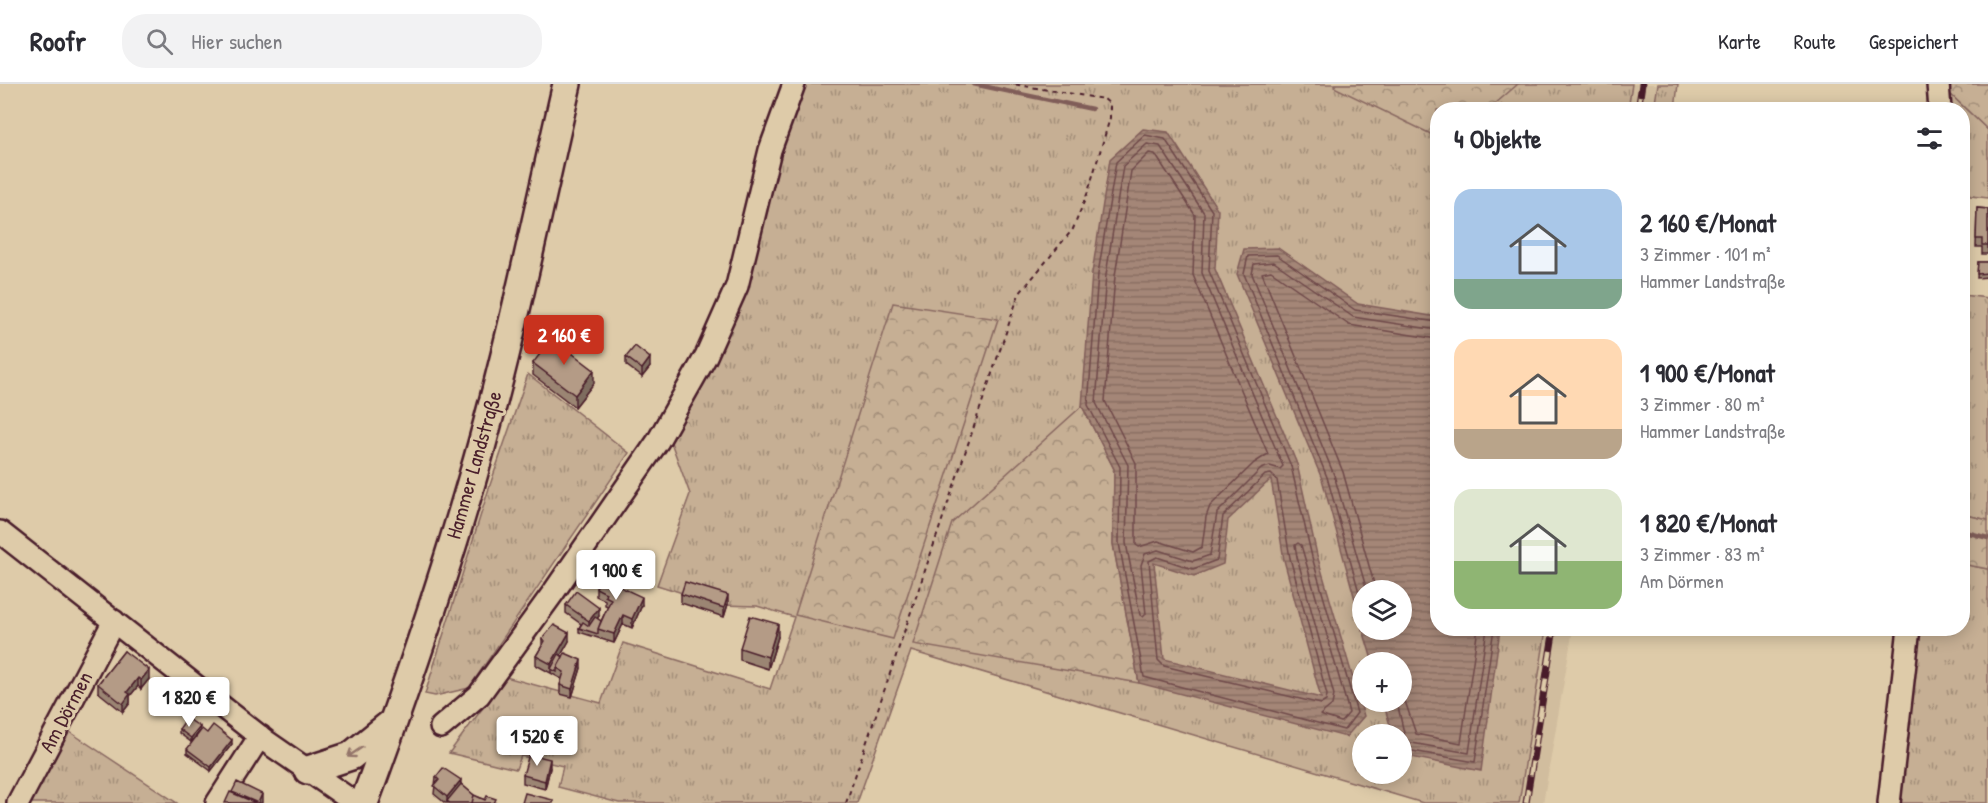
<!DOCTYPE html>
<html lang="de">
<head>
<meta charset="utf-8">
<style>
	body { margin:0; font-family:"Patrick Hand",sans-serif; background:#f2f2f3; color:#2b2b33; height:100vh; display:flex; flex-direction:column; font-size:22px; white-space:nowrap }
	* { box-sizing:border-box; margin:0 }
	p { font-size:20px; color:#7c7c81 }
	.icon { flex:none; width:33px; height:33px; fill:none; stroke:currentColor; stroke-width:2; stroke-linecap:round; stroke-linejoin:round }
	.map { position:relative; flex:1; overflow:hidden }
	.panel { position:absolute; left:1430px; top:18px; width:540px; height:534px; display:flex; flex-direction:column; background:#fff; border-radius:24px; box-shadow:0 3px 15px #0003 }
	.panel>* { flex:none }
	.fabs { position:absolute; left:1352px; top:496px; display:grid; gap:12px }
	.fabs a { display:grid; place-items:center; width:60px; height:60px; border-radius:50%; background:#fff; box-shadow:0 3px 15px #0003; font-size:30px }
	.price { position:absolute; translate:-50% -51px; padding:0 14px; border-radius:6px; background:#fff; color:#222; font-size:20px; line-height:39px; filter:drop-shadow(0 2px 3px #0008) }
	.price::after { content:''; position:absolute; left:50%; top:36px; width:18px; height:14px; margin-left:-9px; background:inherit; clip-path:polygon(0 0,100% 0,50% 100%) }
	.price.on { background:#c8321e; color:#fff }
	ul { padding:0; list-style:none }
	li { display:flex; align-items:center; gap:18px; height:150px; padding:0 24px }
	li span { display:grid; place-items:center; flex:none; width:168px; height:120px; border-radius:18px; color:#555 }
	li>.icon { margin-inline-start:auto }
	span .icon { width:72px; height:72px; fill:#fffc; stroke-width:1 }
	li b { font-size:26px }
	h2 { display:flex; justify-content:space-between; align-items:center; height:72px; padding:0 24px; font-size:26px }
	header { display:flex; align-items:center; gap:36px; box-sizing:border-box; height:84px; padding:0 30px; background:#fff; border-bottom:2px solid #e1e1e2 }
	header strong { font-size:28px }
	nav { display:flex; gap:33px; margin-inline-start:auto; font-size:21px }
	.search { width:420px; height:54px; background:#f2f2f3; display:flex; align-items:center; gap:15px; box-sizing:border-box; padding:0 21px; border-radius:24px; color:#7c7c81; font-size:22px }
	.map>svg:first-child { display:block }
</style>
</head>
<body>
<header>
<strong>Roofr</strong>
<div class="search"><svg class="icon" aria-label="search" viewBox="0 0 24 24"><circle cx="10" cy="10" r="6"/><path d="M15 15l6 6"/></svg>Hier suchen</div>
<nav><a>Karte</a><a>Route</a><a>Gespeichert</a></nav>
</header>
<div class="map">
<svg width="1988" height="719" viewBox="0 0 1988 719">
	<defs>
		<pattern id="grass-tufts" width="24" height="20" patternUnits="userSpaceOnUse" patternTransform="scale(1.5)"><rect width="24" height="20" fill="#c6af94"/><path d="M3 7l-1-3M5 7V3M7 7l1-3M15 17l-1-3M17 17v-4M19 17l1-3" fill="none" stroke="#a38e79"/></pattern>
		<pattern id="forest-crowns" width="20" height="18" patternUnits="userSpaceOnUse" patternTransform="scale(1.5)"><rect width="20" height="18" fill="#c6af94"/><path d="M2 6a3 3 0 1 1 6 0M12 15a3 3 0 1 1 6 0" fill="none" stroke="#a38e79"/></pattern>
		<pattern id="water-rules" width="6" height="5" patternUnits="userSpaceOnUse" patternTransform="scale(1.5)"><rect width="6" height="5" fill="#a48677"/><path d="M0 2.5h6" fill="none" stroke="#886d62"/></pattern>
	</defs>
	<rect width="100%" height="100%" fill="#decba9"/>
	<filter id="ink" filterUnits="userSpaceOnUse"><feTurbulence type="fractalNoise" baseFrequency=".0167" numOctaves="2"/><feDisplacementMap in="SourceGraphic" scale="12" xChannelSelector="R" yChannelSelector="G"/><feConvolveMatrix kernelMatrix="1 2 1 2 8 2 1 2 1" color-interpolation-filters="sRGB"/></filter>
	<g filter="url(#ink)">
		<path fill="#d1bd9e" d="M 1632,0 L 1658,0 L 1654,25 L 1628,25 Z
			M 1546,545 L 1573,545 L 1543,719 L 1519,719 Z"/>
		<path fill="url(#grass-tufts)" stroke="#886760" stroke-width="1.5" fill-rule="evenodd" d="M 805,0 L 1632,0 L 1628,25 L 1437,26 L 1437,544 L 1546,545 L 1519,719 L 1423,719 L 911,567 L 857,719 L 619,719 L 558,703 L 563,682 L 521,672 L 516,685 L 449,669 L 506,593 L 601,619 L 623,559 L 770,605 L 794,533 L 757,522 L 721,521 L 657,501 L 690,410 L 668,350 ZM 1362,507 L 1401,507 L 1401,546 L 1362,546 ZM 1362,579 L 1401,579 L 1401,618 L 1362,618 ZM 1362,651 L 1401,651 L 1401,690 L 1362,690 Z
			M 1658,0 L 1678,0 L 1675,25 L 1654,25 Z
			M 1944,4 L 1988,46 L 1988,114 L 1962,111 L 1962,26 L 1946,25 Z
			M 1962,211 L 1988,214 L 1988,436 L 1962,430 Z
			M 528,290 L 629,369 L 469,604 L 435,612 L 425,610 L 490,401 Z
			M 1962,480 L 1988,485 L 1988,719 L 1893,719 L 1912,545 L 1962,544 Z
			M 61,642 L 177,719 L 21,719 Z"/>
		<path fill="url(#forest-crowns)" stroke="#886760" stroke-width="1.5" d="M 1336,0 L 1518,0 L 1489,25 L 1437,26 L 1437,53 L 1334,3 Z
			M 1944,0 L 1988,0 L 1988,46 L 1944,4 Z
			M 893,219 L 998,235 L 893,555 L 795,531 Z
			M 1082,322 L 1114,385 L 1113,460 L 1139,599 L 913,560 L 952,439 Z
			M 1962,430 L 1988,436 L 1988,485 L 1962,480 Z"/>
		<path fill="url(#water-rules)" stroke="#805d59" stroke-width="1.5" fill-rule="evenodd" d="M 1143,45 L 1168,48 L 1218,126 L 1215,185 L 1297,380 L 1317,471 L 1364,632 L 1346,653 L 1139,599 L 1113,460 L 1114,385 L 1082,322 L 1092,189 L 1110,75 ZM 1271,395 L 1284,476 L 1321,614 L 1164,575 L 1154,479 L 1194,492 L 1223,480 L 1228,436 Z
			M 1278,164 L 1358,220 L 1437,233 L 1437,544 L 1500,545 L 1481,687 L 1401,671 L 1401,651 L 1393,651 L 1383,618 L 1401,618 L 1401,579 L 1373,579 L 1363,546 L 1401,546 L 1401,507 L 1362,507 L 1362,541 L 1322,395 L 1237,190 L 1244,165 Z"/>
		<g fill="none" stroke-linecap="round" stroke-linejoin="round">
			<path stroke="#6e4849" stroke-width="1.5" d="M 1145,51 L 1165,55 L 1212,127 L 1209,187 L 1291,382 L 1312,473 L 1357,629 L 1344,646 L 1144,593 L 1119,459 L 1120,383 L 1088,321 L 1098,190 L 1116,78 Z
				M 1147,60 L 1160,62 L 1204,129 L 1202,189 L 1283,382 L 1280,385 L 1270,382 L 1261,385 L 1217,429 L 1210,471 L 1193,477 L 1158,466 L 1145,470 L 1141,481 L 1146,530 L 1143,533 L 1140,531 L 1126,459 L 1128,381 L 1096,319 L 1106,191 L 1123,82 Z
				M 1149,69 L 1155,70 L 1195,131 L 1193,191 L 1268,370 L 1254,379 L 1210,422 L 1206,433 L 1202,463 L 1193,468 L 1158,457 L 1139,463 L 1136,461 L 1136,379 L 1105,317 L 1115,192 L 1131,87 Z
				M 1271,390 L 1277,396 L 1290,474 L 1327,611 L 1326,617 L 1321,620 L 1164,582 L 1158,576 L 1149,477 L 1157,473 L 1193,485 L 1217,476 L 1223,432 L 1265,391 Z
				M 1298,459 L 1301,461 L 1347,621 L 1349,629 L 1341,638 L 1320,631 L 1332,621 L 1334,611 L 1297,473 L 1295,461 Z
				M 1367,507 L 1334,391 L 1252,190 L 1254,180 L 1274,178 L 1353,233 L 1437,246
				M 1376,507 L 1343,388 L 1262,189 L 1271,187 L 1349,241 L 1437,255
				M 1362,519 L 1327,393 L 1244,190 L 1248,172 L 1277,171 L 1355,226 L 1437,238
				M 1401,605 L 1416,650 L 1461,659 L 1478,544
				M 1397,618 L 1406,658 L 1469,669 L 1487,544
				M 1401,665 L 1475,678 L 1494,544"/>
			<path stroke="#805d59" stroke-width="4.5" d="M 973,0 L 1092,25
				M 1962,447 L 1988,454"/>
			<defs>
				<path id="minor" d="M 1938,0 L 1940,26
					M 0,448 L 267,658 L 355,719
					M 441,643 L 479,611 L 553,509 L 658,357 L 706,272 L 737,202 L 770,66 L 794,0
					M 18,719 L 114,537
					M 217,719 L 260,652
					M 1889,719 L 1909,544"/>
				<path id="major" d="M 308,686 L 351,672 L 393,638
					M 364,719 C 404,611 441,503 473,392 C 510,263 537,131 567,0"/>
			</defs>
			<use href="#minor" stroke="#4a1f2b" stroke-width="26"/>
			<use href="#major" stroke="#4a1f2b" stroke-width="32"/>
			<path stroke="#4a1f2b" stroke-width="2" stroke-dasharray="4.5 4.5" stroke-linecap="butt" d="M 846,719 L 1019,210 L 1073,145 L 1088,108 L 1110,34 L 1110,20 L 1104,15 L 1012,0"/>
			<use href="#minor" stroke="#decba9" stroke-width="21"/>
			<use href="#major" stroke="#decba9" stroke-width="27"/>
			<defs>
				<path id="rail" d="M 1638,26 L 1642,0
					M 1526,719 L 1554,544"/>
			</defs>
			<use href="#rail" stroke="#4a1f2b" stroke-width="7"/>
			<use href="#rail" stroke="#decba9" stroke-width="4.5" stroke-dasharray="14" stroke-linecap="butt"/>
		</g>
		<path fill="#9b8573" stroke="#4a1f2b" stroke-width="1.5" d="M 1977,124 L 1988,125 L 1988,170 L 1982,170 L 1982,163 L 1976,163 Z
			M 1978,178 L 1988,178 L 1988,193 L 1977,194 Z
			M 626,273 L 650,283 L 642,293 L 626,281 Z
			M 533,279 L 594,299 L 575,323 L 533,291 Z
			M 623,499 L 621,503 L 642,521 L 632,544 L 623,540 L 614,559 L 579,548 L 579,544 L 581,540 L 566,529 L 566,521 L 599,532 L 597,534 L 601,537 L 608,522 L 605,521 L 605,516 L 596,512 L 596,504 Z
			M 681,510 L 728,520 L 724,533 L 681,519 Z
			M 778,553 L 768,585 L 740,576 L 740,564 Z
			M 542,555 L 569,557 L 561,571 L 581,584 L 572,613 L 560,610 L 560,601 L 562,595 L 536,581 L 536,572 L 542,562 Z
			M 124,567 L 149,595 L 141,605 L 138,602 L 130,612 L 130,619 L 123,628 L 98,608 L 98,600 Z
			M 179,645 L 200,647 L 191,658 L 179,649 Z
			M 207,649 L 232,660 L 211,687 L 187,669 L 187,665 Z
			M 550,684 L 545,705 L 523,699 L 523,691 Z
			M 436,693 L 461,700 L 475,712 L 496,719 L 445,719 L 434,710 Z"/>
		<path fill="#7e6c5e" stroke="#4a1f2b" stroke-width="1.5" d="M 650,274 L 650,283 L 642,293 L 642,285 Z
			M 594,286 L 594,299 L 575,323 L 575,311 Z
			M 623,491 L 623,499 L 618,510 L 618,502 Z
			M 728,511 L 728,520 L 724,533 L 724,524 Z
			M 642,513 L 642,521 L 632,544 L 632,535 Z
			M 599,524 L 599,532 L 589,546 L 589,537 Z
			M 623,531 L 623,540 L 614,559 L 614,550 Z
			M 778,540 L 778,553 L 768,585 L 768,573 Z
			M 569,549 L 569,557 L 553,585 L 551,585 L 551,589 L 551,580 Z
			M 581,576 L 581,584 L 572,613 L 572,605 Z
			M 149,586 L 149,595 L 141,605 L 141,596 Z
			M 138,594 L 138,602 L 130,612 L 130,619 L 123,628 L 123,620 L 127,608 Z
			M 200,643 L 200,647 L 191,658 L 191,654 Z
			M 232,656 L 232,660 L 211,687 L 211,683 Z
			M 550,675 L 550,684 L 545,705 L 545,697 Z
			M 461,696 L 461,704 L 447,717 L 447,719 L 447,713 Z
			M 262,710 L 262,719 L 258,719 Z"/>
		<path fill="#b49b86" stroke="#4a1f2b" stroke-width="1.5" d="M 1977,124 L 1988,125 L 1988,161 L 1982,161 L 1982,155 L 1976,155 Z
			M 1978,178 L 1988,178 L 1988,189 L 1977,190 Z
			M 552,254 L 594,286 L 575,311 L 533,279 Z
			M 635,262 L 650,274 L 642,285 L 626,273 Z
			M 605,483 L 623,491 L 618,502 L 642,513 L 632,535 L 623,531 L 614,550 L 598,545 L 611,515 L 605,512 L 606,509 L 596,504 Z
			M 685,498 L 728,511 L 724,524 L 681,510 Z
			M 576,507 L 599,524 L 589,537 L 566,521 Z
			M 750,532 L 778,540 L 768,573 L 740,564 Z
			M 595,533 L 601,537 L 598,545 L 598,550 L 579,544 L 583,538 L 589,542 Z
			M 554,541 L 569,549 L 551,580 L 536,572 L 545,557 L 542,555 Z
			M 124,567 L 149,586 L 141,596 L 138,594 L 127,608 L 130,610 L 123,620 L 98,600 Z
			M 565,569 L 581,576 L 572,605 L 560,601 L 564,588 L 557,584 Z
			M 559,570 L 563,573 L 557,584 L 557,588 L 551,585 Z
			M 187,634 L 200,643 L 191,654 L 179,645 Z
			M 213,641 L 232,656 L 211,683 L 187,665 L 202,645 L 207,649 Z
			M 529,670 L 550,675 L 545,697 L 523,691 Z
			M 443,684 L 461,696 L 447,713 L 434,702 L 439,696 L 436,693 Z
			M 237,698 L 262,710 L 258,719 L 232,708 Z
			M 461,700 L 475,712 L 474,711 L 472,719 L 450,719 L 447,717 Z
			M 230,708 L 256,719 L 225,719 Z
			M 525,709 L 553,716 L 553,719 L 522,719 Z
			M 474,711 L 485,716 L 487,712 L 496,715 L 494,719 L 472,719 Z"/>
		<defs><path id="oneway-shaft" d="M-6 0H5M1.5-3L5.5 0L1.5 3" fill="none" stroke-width="1.6" stroke-linecap="round" stroke-linejoin="round" transform="scale(1.5)"/></defs>
		<use stroke="#94756a" href="#oneway-shaft" transform="translate(355 668) rotate(146)"/>
	</g>
	<g text-anchor="middle" stroke-width="6" stroke-linejoin="round" paint-order="stroke">
		<g font-size="21" fill="#4a1f2b" stroke="#decba9">
			<text transform="translate(474 381) rotate(-74)" y="7">Hammer Landstraße</text>
			<text transform="translate(66 628) rotate(-62)" y="7">Am Dörmen</text>
		</g>
	</g>
</svg>
<div class="fabs">
<a><svg class="icon" aria-label="layers" viewBox="0 0 24 24"><path d="M12 4l9 5-9 5-9-5zM3 14l9 5 9-5"/></svg></a>
<a>+</a>
<a>−</a>
</div>
<b class="price on" style="left:564px;top:282px">2 160 €</b>
<b class="price" style="left:616px;top:517px">1 900 €</b>
<b class="price" style="left:189px;top:644px">1 820 €</b>
<b class="price" style="left:537px;top:683px">1 520 €</b>
<section class="panel">
<h2>4 Objekte<svg class="icon" aria-label="filters" viewBox="0 0 24 24"><path d="M4 7h16M4 17h16"/><circle cx="9" cy="7" r="2"/><circle cx="15" cy="17" r="2"/></svg></h2>
<ul>
<li><span style="background:linear-gradient(#a9c7e8 75%,#7fa58c 0)"><svg class="icon" aria-label="home" viewBox="0 0 24 24"><path d="M3 11l9-7 9 7M6 9v11h12V9"/></svg></span><div><b>2 160 €/Monat</b><p>3 Zimmer · 101 m²</p><p>Hammer Landstraße</p></div></li>
<li><span style="background:linear-gradient(#ffd9b3 75%,#b9a48a 0)"><svg class="icon" aria-label="home" viewBox="0 0 24 24"><path d="M3 11l9-7 9 7M6 9v11h12V9"/></svg></span><div><b>1 900 €/Monat</b><p>3 Zimmer · 80 m²</p><p>Hammer Landstraße</p></div></li>
<li><span style="background:linear-gradient(#dfe7d0 60%,#8fb573 0)"><svg class="icon" aria-label="home" viewBox="0 0 24 24"><path d="M3 11l9-7 9 7M6 9v11h12V9"/></svg></span><div><b>1 820 €/Monat</b><p>3 Zimmer · 83 m²</p><p>Am Dörmen</p></div></li>
</ul>
</section>
</div>
</body>
</html>
